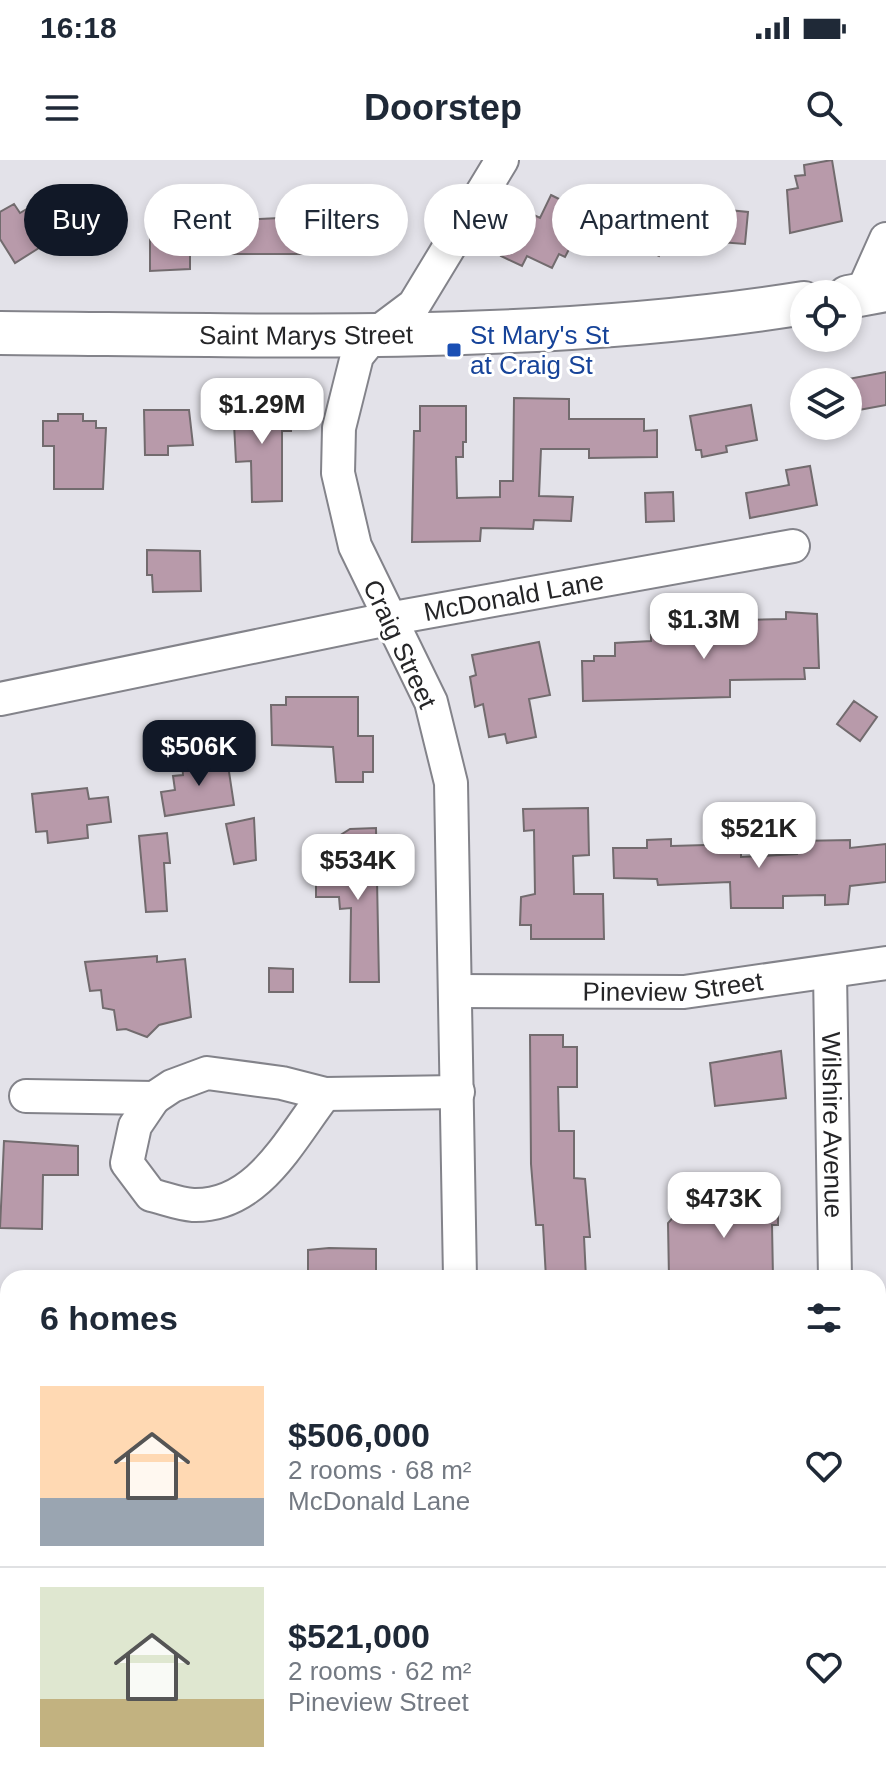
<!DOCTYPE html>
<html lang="en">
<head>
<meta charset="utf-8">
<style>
	body { margin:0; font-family:Helvetica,sans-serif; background:#f6f6f7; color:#1f2937; height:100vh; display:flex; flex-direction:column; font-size:30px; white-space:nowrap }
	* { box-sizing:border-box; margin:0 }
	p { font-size:26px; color:#747a83 }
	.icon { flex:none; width:44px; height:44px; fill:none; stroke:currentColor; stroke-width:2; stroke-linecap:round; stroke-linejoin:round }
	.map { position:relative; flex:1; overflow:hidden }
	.sheet { position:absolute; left:0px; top:1110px; width:886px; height:514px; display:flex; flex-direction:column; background:#fff; border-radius:24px 24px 0 0; box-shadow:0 4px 12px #0003 }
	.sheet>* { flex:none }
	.guide { position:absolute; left:24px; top:24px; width:838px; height:72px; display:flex; gap:16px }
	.fabs { position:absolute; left:790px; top:120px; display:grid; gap:16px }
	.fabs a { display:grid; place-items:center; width:72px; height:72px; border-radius:50%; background:#fff; box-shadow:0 4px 12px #0003; font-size:40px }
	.price { position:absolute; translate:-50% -68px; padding:0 18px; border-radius:16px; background:#fff; color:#222; font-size:26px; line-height:52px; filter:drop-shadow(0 2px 4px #0008) }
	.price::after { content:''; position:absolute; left:50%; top:48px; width:24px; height:18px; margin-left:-12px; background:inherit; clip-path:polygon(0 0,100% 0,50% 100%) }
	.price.selected { background:#111827; color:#fff }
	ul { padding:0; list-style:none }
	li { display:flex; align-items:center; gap:24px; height:200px; padding:0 40px }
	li+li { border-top:2px solid #e0e1e3 }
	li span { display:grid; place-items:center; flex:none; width:224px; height:160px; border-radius:0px; color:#555 }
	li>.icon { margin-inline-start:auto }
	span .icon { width:96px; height:96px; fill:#fffc; stroke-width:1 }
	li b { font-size:34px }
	h2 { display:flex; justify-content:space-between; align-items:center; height:96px; padding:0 40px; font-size:34px }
	.tag { padding:0 28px; border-radius:36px; background:#fff; box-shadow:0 4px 12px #0003; font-size:28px; line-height:72px }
	.tag.selected { background:#111827; color:#fff }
	.status { display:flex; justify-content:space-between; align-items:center; height:56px; padding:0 40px; background:#fff; direction:ltr }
	.status svg { height:22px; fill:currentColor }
	header { display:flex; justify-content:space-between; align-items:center; height:104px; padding:0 40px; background:#fff; font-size:36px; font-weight:800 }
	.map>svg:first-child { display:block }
</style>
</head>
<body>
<div class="status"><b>16:18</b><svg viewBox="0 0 49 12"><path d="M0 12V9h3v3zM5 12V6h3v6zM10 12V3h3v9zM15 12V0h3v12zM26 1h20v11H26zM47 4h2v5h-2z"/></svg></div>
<header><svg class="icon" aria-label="menu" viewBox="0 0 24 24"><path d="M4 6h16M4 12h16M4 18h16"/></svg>Doorstep<svg class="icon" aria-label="search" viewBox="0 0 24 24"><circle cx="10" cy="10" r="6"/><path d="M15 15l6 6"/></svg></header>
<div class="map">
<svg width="886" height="1623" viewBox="0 0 886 1623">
	<rect width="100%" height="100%" fill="#e3e2e9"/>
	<path fill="#b89aaa" stroke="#726b6e" stroke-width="2" d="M 832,0 L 842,61 L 790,73 L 787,30 L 798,28 L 795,16 L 805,15 L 804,5 Z
		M 551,35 L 569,44 L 565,51 L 584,60 L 565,97 L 559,94 L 552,108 L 527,96 L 522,106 L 501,96 L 524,50 L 540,58 Z
		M 616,36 L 658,55 L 661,47 L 699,64 L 699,47 L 748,52 L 745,84 L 667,78 L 659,96 L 601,70 Z
		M 14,44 L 20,53 L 35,44 L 41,52 L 53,44 L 64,61 L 58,65 L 64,75 L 48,84 L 37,84 L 39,88 L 15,103 L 0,79 L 0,52 Z
		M 350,46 L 350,65 L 362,65 L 363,94 L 190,94 L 190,109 L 150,111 L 150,64 L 300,57 L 300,47 Z
		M 886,212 L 886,245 L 848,252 L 848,219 Z
		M 514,238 L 569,239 L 569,259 L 644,259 L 644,271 L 657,270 L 657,297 L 589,298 L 589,289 L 541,289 L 539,336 L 573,337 L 571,361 L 534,360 L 533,369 L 481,368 L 480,381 L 412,382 L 414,271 L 420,271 L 420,246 L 466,246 L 466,282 L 463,282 L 463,297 L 456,297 L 457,338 L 500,337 L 500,321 L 513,321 Z
		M 280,244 L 280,248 L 291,248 L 291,271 L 282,271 L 282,341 L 252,342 L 251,301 L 236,302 L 233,245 Z
		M 751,245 L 757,280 L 726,286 L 727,292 L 702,297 L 701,290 L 696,290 L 690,256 Z
		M 144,250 L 189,250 L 193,285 L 168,286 L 168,295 L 145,295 Z
		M 58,254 L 83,254 L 83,261 L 96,261 L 96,268 L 106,268 L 103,329 L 54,329 L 54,286 L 43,286 L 43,261 L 58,261 Z
		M 810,306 L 817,345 L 750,358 L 746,333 L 789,325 L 786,310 Z
		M 673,332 L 674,361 L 646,362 L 645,333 Z
		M 147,390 L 200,391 L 201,431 L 153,432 L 152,415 L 147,415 Z
		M 786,452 L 817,454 L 819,508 L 804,508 L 805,519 L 730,520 L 730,537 L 583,541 L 582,501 L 594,501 L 594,496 L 615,496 L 615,483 L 651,481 L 651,475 L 742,472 L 742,460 L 786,459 Z
		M 539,482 L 550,535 L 529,539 L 536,577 L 507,583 L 505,574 L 489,577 L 483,544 L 475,547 L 470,517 L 476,515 L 472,495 Z
		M 286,537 L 358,537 L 358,576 L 373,576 L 373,612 L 363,612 L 363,622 L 336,622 L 333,587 L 272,585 L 271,545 L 286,545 Z
		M 854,541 L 877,557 L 860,581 L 837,564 Z
		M 212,597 L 213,607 L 228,605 L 234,645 L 165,656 L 161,632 L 175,630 L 173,616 L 183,615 L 182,602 Z
		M 87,628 L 89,639 L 108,637 L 111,662 L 87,665 L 88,678 L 48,683 L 47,671 L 36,672 L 32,634 Z
		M 588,648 L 589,695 L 573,696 L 574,734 L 603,734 L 604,779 L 531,779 L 531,765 L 520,765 L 521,737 L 535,734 L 534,670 L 524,671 L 523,649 Z
		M 254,658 L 256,700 L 234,704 L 226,664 Z
		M 376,668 L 379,822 L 350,822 L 351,748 L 340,749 L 339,737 L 316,737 L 316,715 L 373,714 L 331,681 L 350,669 Z
		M 167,673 L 170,703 L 164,703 L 167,751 L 146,752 L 139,676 Z
		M 671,679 L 671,686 L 741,684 L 741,697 L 797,694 L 798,681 L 850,680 L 850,688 L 886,684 L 886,722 L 850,726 L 848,744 L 825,745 L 825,735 L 783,736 L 783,748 L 731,748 L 730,722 L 658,725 L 657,719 L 614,718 L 613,688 L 647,688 L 647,680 Z
		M 157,796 L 157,802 L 185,799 L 191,857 L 159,865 L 147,877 L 126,869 L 117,870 L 114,850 L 103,848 L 101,830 L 90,831 L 85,802 Z
		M 269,808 L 293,809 L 293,832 L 269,832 Z
		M 530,875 L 563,875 L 563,887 L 577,887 L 577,927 L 558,927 L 559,971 L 574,971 L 574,1018 L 585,1019 L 590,1077 L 584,1077 L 586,1118 L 546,1118 L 543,1065 L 536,1065 L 531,1004 Z
		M 781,891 L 786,938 L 715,946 L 710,903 Z
		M 4,981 L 78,986 L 78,1015 L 43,1015 L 42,1069 L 0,1068 Z
		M 749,1032 L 778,1032 L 778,1065 L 772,1065 L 773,1118 L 669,1118 L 668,1063 L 694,1034 L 694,1050 L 749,1049 Z
		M 329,1088 L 376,1089 L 376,1118 L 320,1118 L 321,1112 L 308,1112 L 308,1090 Z"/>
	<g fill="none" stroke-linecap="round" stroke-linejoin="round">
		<defs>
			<g id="minor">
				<path d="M 861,135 L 886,79"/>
				<path id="s1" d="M 0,539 L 388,459 L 793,386"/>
				<path id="s2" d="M 830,813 L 835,1118"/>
				<path id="s3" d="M 457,831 L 684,832 L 886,803"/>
				<path d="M 26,936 L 154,938 L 172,926 L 207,913 L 282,923 L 325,934 L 458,932"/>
				<path d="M 154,938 L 135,966 L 127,1003 L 151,1035 C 164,1038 179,1044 193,1045 C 258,1047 290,979 325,934"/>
				<path d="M 460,1118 L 451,623 L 431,542 L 355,386 L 338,313 L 339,268 L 357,196 L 374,175 L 414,145 L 502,0"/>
				<path d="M 0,1486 L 8,1468"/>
				<path d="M 397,1623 L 399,1616"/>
				<path d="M 827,1623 L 828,1616"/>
			</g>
			<g id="major">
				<path d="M 848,137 L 886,130"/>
				<path id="s4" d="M 0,173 C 267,175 539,185 804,143"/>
				<path d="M 0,1512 L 8,1515"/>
				<path d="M 230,1616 L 245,1623"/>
			</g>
		</defs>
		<use href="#minor" stroke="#83838a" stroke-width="36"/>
		<use href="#major" stroke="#83838a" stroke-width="46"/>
		<use href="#minor" stroke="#fff" stroke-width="32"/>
		<use href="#major" stroke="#fff" stroke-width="42"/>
	</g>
	<rect fill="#1a4fb4" stroke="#fff" stroke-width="3" x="446" y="182" width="16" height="16" rx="4"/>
	<g text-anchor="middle" stroke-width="6" stroke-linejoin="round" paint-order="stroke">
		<g font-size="26" fill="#252527" stroke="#fff">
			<text dy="9" stroke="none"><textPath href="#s4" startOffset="306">Saint Marys Street</textPath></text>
			<text dy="9" stroke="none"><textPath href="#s1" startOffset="524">McDonald Lane</textPath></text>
			<text transform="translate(400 484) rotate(65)" y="9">Craig Street</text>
			<text dy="9" stroke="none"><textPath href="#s3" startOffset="216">Pineview Street</textPath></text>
			<text dy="9" stroke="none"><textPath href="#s2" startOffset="152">Wilshire Avenue</textPath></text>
		</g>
		<g font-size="26" fill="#164399" stroke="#fff" text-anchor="start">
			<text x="470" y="184">St Mary's St<tspan x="470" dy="30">at Craig St</tspan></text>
		</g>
	</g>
</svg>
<div class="fabs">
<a><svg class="icon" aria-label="locate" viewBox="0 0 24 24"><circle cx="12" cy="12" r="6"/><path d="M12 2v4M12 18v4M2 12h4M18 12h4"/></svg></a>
<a><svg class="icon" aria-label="layers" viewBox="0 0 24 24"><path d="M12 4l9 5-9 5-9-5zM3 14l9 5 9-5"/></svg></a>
</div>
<b class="price" style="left:262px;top:286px">$1.29M</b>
<b class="price" style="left:704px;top:501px">$1.3M</b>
<b class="price selected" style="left:199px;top:628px">$506K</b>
<b class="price" style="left:759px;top:710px">$521K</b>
<b class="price" style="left:358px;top:742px">$534K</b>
<b class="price" style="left:724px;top:1080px">$473K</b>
<div class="guide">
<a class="tag selected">Buy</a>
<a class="tag">Rent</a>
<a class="tag">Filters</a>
<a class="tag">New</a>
<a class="tag">Apartment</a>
</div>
<section class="sheet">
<h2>6 homes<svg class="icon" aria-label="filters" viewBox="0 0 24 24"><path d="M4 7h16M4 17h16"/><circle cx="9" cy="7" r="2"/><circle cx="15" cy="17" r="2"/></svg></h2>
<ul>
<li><span style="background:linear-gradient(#ffd9b3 70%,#9aa5b1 0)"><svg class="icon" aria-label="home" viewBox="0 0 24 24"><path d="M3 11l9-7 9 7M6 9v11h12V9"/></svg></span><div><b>$506,000</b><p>2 rooms · 68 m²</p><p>McDonald Lane</p></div><svg class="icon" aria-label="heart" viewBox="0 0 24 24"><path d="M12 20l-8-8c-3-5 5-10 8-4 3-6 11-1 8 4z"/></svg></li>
<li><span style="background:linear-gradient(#dfe7d0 70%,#c2b280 0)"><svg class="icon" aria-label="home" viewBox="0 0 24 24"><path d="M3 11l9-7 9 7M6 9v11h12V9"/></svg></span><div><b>$521,000</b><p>2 rooms · 62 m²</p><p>Pineview Street</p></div><svg class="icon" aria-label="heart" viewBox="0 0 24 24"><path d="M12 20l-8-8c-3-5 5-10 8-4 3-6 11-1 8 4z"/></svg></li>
</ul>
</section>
</div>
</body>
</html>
